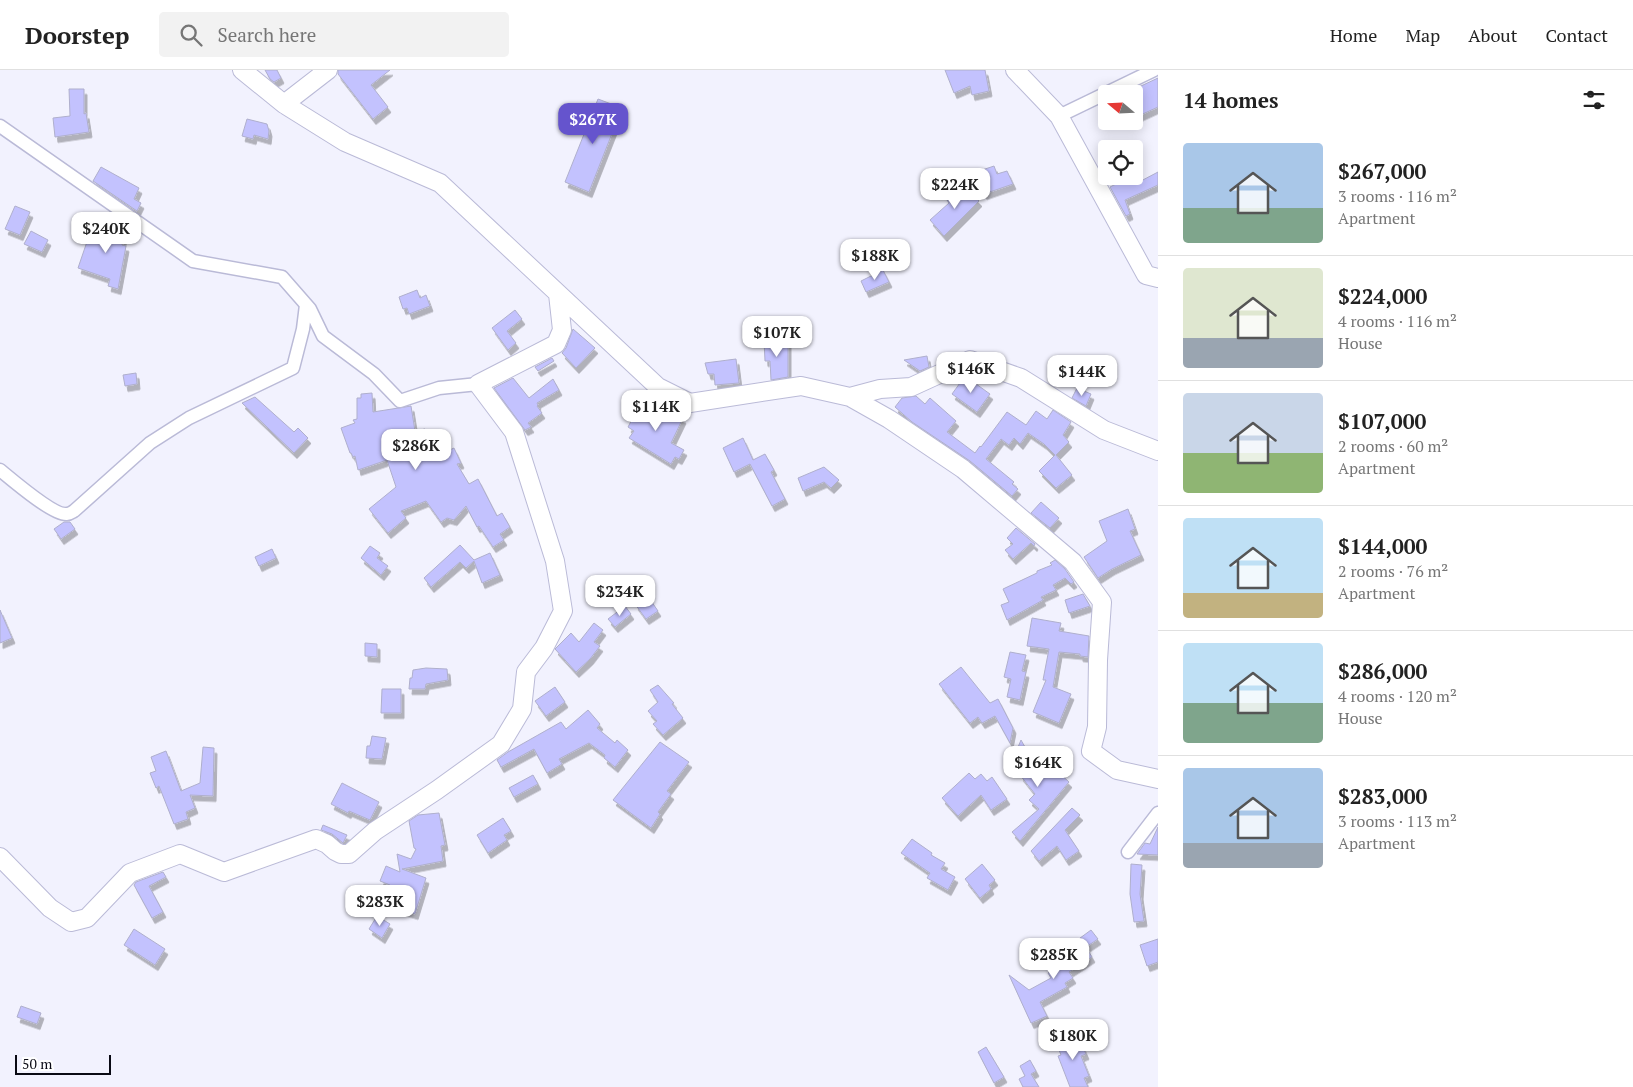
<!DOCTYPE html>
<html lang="en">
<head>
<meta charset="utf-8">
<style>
	body { margin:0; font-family:"PT Serif",serif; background:#f2f2f2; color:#222; height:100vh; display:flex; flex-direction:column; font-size:19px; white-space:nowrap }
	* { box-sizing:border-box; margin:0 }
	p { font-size:16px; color:#767676 }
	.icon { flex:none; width:28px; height:28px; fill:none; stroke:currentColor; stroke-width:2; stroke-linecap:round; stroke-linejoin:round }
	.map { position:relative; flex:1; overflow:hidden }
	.details { display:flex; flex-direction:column; background:#fff; width:475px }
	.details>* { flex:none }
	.needle { width:32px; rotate:289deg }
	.controls { position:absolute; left:1098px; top:15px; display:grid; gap:10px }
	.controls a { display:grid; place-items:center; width:45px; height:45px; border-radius:5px; background:#fff; box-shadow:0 2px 12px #0003; font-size:25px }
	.scale { position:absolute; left:15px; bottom:12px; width:96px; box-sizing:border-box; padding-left:5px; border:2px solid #0a0a14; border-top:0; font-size:14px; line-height:18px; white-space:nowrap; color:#0a0a14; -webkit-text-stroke:4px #fff; paint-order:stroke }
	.price { position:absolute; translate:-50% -42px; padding:0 11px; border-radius:10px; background:#fff; color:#222; font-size:16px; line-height:32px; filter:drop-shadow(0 1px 2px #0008) }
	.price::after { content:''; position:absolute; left:50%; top:30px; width:15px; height:11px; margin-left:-8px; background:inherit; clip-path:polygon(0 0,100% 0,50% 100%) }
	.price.current { background:#6554cd; color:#fff }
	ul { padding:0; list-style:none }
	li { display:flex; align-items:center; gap:15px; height:125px; padding:0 25px }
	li+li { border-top:1px solid #e0e0e0 }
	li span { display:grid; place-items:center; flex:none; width:140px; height:100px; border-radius:5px; color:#555 }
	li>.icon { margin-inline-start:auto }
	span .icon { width:60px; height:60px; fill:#fffc; stroke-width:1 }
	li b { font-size:21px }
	h2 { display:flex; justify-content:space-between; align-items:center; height:60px; padding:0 25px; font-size:21px }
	header { display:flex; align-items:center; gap:30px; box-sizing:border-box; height:70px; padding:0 25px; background:#fff; border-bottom:1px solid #e0e0e0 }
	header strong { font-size:24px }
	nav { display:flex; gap:28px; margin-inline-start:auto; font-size:18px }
	.search { width:350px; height:45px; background:#f2f2f2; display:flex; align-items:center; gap:12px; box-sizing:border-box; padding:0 18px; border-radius:5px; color:#767676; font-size:19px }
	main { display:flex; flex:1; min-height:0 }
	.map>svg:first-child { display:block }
</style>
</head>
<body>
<header>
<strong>Doorstep</strong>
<div class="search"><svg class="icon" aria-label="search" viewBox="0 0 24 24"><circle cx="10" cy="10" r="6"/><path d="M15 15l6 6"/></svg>Search here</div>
<nav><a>Home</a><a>Map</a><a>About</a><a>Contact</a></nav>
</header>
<main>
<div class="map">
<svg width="1158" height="1017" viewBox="0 0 1158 1017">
	<defs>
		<filter id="shadow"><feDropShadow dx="3" dy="5.5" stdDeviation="0" flood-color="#0004"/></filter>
	</defs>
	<rect width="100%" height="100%" fill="#f2f2fe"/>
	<path fill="#c3c2fe" stroke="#afafcc" filter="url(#shadow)" d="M 265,0 L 277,0 L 281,8 L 274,12 L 270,9 Z
		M 338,0 L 390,0 L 371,15 L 388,37 L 373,49 L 338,4 Z
		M 945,0 L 985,0 L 989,21 L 972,25 L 970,16 L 954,23 Z
		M 1158,8 L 1158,37 L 1134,48 L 1134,24 L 1135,24 L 1124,24 Z
		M 69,19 L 84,19 L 84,44 L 86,43 L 89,62 L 55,67 L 53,48 L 70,46 Z
		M 598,29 L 622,38 L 589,122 L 565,112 Z
		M 247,49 L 267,54 L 269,61 L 268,69 L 254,65 L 253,69 L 242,66 Z
		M 994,96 L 997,104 L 1007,101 L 1013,114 L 984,124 L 976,102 Z
		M 101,97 L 139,118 L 134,129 L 141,133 L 137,141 L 93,111 Z
		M 1158,102 L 1158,115 L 1125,130 L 1130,144 L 1126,146 L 1110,117 L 1136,104 L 1139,112 Z
		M 962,114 L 979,131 L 944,166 L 930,150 L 949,133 L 947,130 Z
		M 15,136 L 30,142 L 20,165 L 5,159 Z
		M 117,147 L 126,154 L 122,175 L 126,176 L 118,219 L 108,216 L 110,209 L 78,198 L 91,160 L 109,166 L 112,151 L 115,151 Z
		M 31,161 L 48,170 L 42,182 L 24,174 Z
		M 883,200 L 889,212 L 866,222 L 861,211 Z
		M 417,220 L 420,228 L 426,225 L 430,236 L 409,244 L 407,238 L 403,239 L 399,227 Z
		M 515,240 L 522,249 L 507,261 L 516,273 L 508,280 L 492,258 Z
		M 573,259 L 595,278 L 576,298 L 562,283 L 566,278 Z
		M 788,270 L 788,307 L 771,310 L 770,291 L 765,291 L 764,271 Z
		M 927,286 L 929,297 L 920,301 L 904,290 Z
		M 552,288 L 554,291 L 538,301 L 535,297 Z
		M 736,289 L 739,313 L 715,315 L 714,304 L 708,304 L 705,293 Z
		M 136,303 L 137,314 L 125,316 L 123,305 Z
		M 965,306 L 990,324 L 977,342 L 952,324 Z
		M 513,308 L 529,328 L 553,309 L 559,320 L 537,333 L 538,335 L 537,336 L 542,343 L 528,353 L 531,357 L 525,360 L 494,318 Z
		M 1077,318 L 1091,324 L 1086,336 L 1072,328 Z
		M 372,323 L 373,342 L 411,336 L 415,361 L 425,359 L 430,389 L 454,378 L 461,393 L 457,394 L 469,414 L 478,409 L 497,446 L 502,443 L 510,457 L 500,464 L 504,470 L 493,477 L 479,456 L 477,457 L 466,436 L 454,450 L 447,448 L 441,452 L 426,431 L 401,441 L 406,448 L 388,463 L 369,439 L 396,417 L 387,390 L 358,400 L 355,386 L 353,387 L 351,383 L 350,383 L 341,358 L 355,353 L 353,350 L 357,349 L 357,328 L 361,328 L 361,324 Z
		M 916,326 L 925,334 L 930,328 L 956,351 L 947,362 L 975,383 L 980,376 L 981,377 L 1007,342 L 1026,355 L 1036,341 L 1047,349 L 1053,340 L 1071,352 L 1063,365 L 1069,372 L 1056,385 L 1072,405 L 1056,418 L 1039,401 L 1055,385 L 1044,374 L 1028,363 L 1020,374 L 1014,368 L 1009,375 L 1001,369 L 986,389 L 1014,412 L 1012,414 L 1018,419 L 1012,426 L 970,391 L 912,352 L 895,337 L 902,328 Z
		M 255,327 L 294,362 L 298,358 L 308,368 L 294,383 L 242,333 Z
		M 643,329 L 660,345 L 663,339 L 683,348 L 671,373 L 684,380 L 679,389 L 675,387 L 671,394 L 629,368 L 634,361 L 628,357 Z
		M 743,368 L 753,390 L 765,384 L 774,400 L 771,402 L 785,429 L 772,436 L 750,394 L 734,402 L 723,378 Z
		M 824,397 L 839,410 L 831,418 L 824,412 L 803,421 L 798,408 Z
		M 1041,432 L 1059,448 L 1050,458 L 1031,443 Z
		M 1128,439 L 1135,459 L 1130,461 L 1141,485 L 1112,499 L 1098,508 L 1084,487 L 1107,471 L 1099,451 Z
		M 64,452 L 70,452 L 75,459 L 61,469 L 54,459 Z
		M 1016,458 L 1035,474 L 1034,476 L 1031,473 L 1013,489 L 1005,480 L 1013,474 L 1007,468 Z
		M 460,475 L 474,490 L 490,483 L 500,505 L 482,513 L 474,491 L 466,498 L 460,492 L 431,517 L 424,508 Z
		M 370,476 L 380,483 L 377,488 L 388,496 L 381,505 L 361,488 Z
		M 272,479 L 276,488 L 259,496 L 255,487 Z
		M 1055,490 L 1065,499 L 1074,512 L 1071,514 L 1065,508 L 1053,515 L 1056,520 L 1041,527 L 1043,530 L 1007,550 L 1001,535 L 1009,532 L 1003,519 L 1037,503 L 1037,501 L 1052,495 L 1050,493 Z
		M 1083,524 L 1090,536 L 1069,543 L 1065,530 Z
		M 647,525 L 658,541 L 646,549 L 635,534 Z
		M 625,536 L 631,544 L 615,557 L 608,549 Z
		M 0,540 L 12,568 L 0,573 Z
		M 1032,548 L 1061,553 L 1059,561 L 1089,566 L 1088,587 L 1080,586 L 1080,584 L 1059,582 L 1053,617 L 1071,624 L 1059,653 L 1033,642 L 1046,610 L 1043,610 L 1049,579 L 1027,576 Z
		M 594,553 L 603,560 L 594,572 L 600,576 L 590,589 L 576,602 L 555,579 L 571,563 L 579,572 Z
		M 365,573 L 377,574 L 377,587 L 365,586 Z
		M 1010,582 L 1026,585 L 1022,601 L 1026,602 L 1020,630 L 1007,627 L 1011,609 L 1004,607 Z
		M 961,597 L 990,633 L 998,629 L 1013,658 L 1010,673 L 995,646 L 982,653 L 978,647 L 970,653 L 939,614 Z
		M 426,598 L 447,599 L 448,610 L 426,614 L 425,619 L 409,619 L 410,608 L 412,608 L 413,600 Z
		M 658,615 L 674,633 L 672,634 L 683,648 L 663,665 L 653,654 L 657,651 L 648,641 L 658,632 L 650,620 Z
		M 555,617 L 565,632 L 546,646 L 535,631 Z
		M 382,619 L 401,619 L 401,643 L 381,643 Z
		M 588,640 L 600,654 L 597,658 L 615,673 L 617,670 L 628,680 L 615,697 L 604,688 L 605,685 L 589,673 L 559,689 L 562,694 L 547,703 L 534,679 L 501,697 L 497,690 L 508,682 L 561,652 L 566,659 Z
		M 372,666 L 386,668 L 382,689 L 366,688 L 367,676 L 370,676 Z
		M 1021,670 L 1034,693 L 1039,690 L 1052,707 L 1057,701 L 1069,712 L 1020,771 L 1012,762 L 1039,739 L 1029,730 L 1035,724 L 1020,705 L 1026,701 L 1016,682 Z
		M 660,672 L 689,692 L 667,721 L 671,724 L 658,742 L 660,744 L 651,758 L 613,730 Z
		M 203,677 L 214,678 L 213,726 L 190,725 L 195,738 L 186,742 L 188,749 L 174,754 L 159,716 L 156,718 L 150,703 L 156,701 L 151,687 L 166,681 L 181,721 L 200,713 Z
		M 969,703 L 975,709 L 981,704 L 987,711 L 992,707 L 1007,729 L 991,740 L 981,725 L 958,746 L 942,728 Z
		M 533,705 L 538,714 L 514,727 L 509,718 Z
		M 342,713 L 379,732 L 370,750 L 349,741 L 348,743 L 331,734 Z
		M 1072,738 L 1080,745 L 1065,760 L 1079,781 L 1066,790 L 1057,776 L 1039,791 L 1031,781 Z
		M 439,743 L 445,775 L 441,776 L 443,791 L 402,799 L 426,808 L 415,844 L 383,834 L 390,815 L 380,811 L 386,796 L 400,802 L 397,784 L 411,789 L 416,779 L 414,778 L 409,751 L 418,745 Z
		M 503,748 L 511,761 L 504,765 L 507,770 L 488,783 L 477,765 Z
		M 323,755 L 347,765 L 343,773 L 332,764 L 321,760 Z
		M 1158,757 L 1158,785 L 1137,784 L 1145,773 L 1150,774 Z
		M 912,769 L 932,783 L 931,785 L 945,793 L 941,799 L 955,807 L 948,820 L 927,808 L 930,803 L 901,783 Z
		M 982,794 L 995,810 L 989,815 L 991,819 L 980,828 L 965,809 Z
		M 1131,794 L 1142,795 L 1140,824 L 1144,851 L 1134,852 L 1130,824 Z
		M 163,802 L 166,807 L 149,816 L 163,842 L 152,848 L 134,815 L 136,812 Z
		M 377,846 L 390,854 L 382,868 L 369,859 Z
		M 134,859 L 165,879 L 155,895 L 124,875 Z
		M 1091,860 L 1098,869 L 1086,877 L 1092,887 L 1069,902 L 1073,908 L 1065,913 L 1067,917 L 1040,932 L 1047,946 L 1031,953 L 1009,905 L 1029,920 L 1051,908 L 1048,903 L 1070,889 L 1076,871 Z
		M 1158,869 L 1158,892 L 1147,896 L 1140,875 Z
		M 21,936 L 41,943 L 37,954 L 17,947 Z
		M 1077,963 L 1086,984 L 1081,986 L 1089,1006 L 1084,1008 L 1088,1017 L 1070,1017 L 1058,986 L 1061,985 L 1059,980 L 1062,979 L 1059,970 Z
		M 986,977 L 1004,1007 L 994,1013 L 978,982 Z
		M 1030,990 L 1036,1001 L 1031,1004 L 1039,1017 L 1023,1017 L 1019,1009 L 1025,1006 L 1020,996 Z"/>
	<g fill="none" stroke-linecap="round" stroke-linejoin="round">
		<defs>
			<path id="street" d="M 1059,46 L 1154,0
				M 0,56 L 193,191 L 282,207 L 310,239 L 323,266 L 374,304 L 400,331 L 439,318 L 478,314
				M 0,400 C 11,409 54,446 67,444 C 70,444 72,442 74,441 L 150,373 L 189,348 L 293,298 L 303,259 L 306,235
				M 1128,782 L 1158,743"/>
			<path id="secondary" d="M 242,0 L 284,34 L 345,72 L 440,113 L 658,317 L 690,333 L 801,316 L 850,327 L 889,349 L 963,399 L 1073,492 L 1102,532 L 1098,590 L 1097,657 L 1091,681 L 1117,700 L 1158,709
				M 1015,0 L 1059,46 L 1146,205 L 1158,208
				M 284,34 L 328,0
				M 850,327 L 880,319 L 911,317 L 970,290 L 1021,308 L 1104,360 L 1158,381
				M 0,787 L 50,838 L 71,852 L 87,848 L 130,803 L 180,784 L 224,802 L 316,769 L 327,774 L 335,781 L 341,784 L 349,784 L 375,761 L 437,720 L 501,674 L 522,639 L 526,602 L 544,578 L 563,541 L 555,491 L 514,362 L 478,314 L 556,274 L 562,260 L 558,224"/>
		</defs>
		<use href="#street" stroke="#babad7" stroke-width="15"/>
		<use href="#secondary" stroke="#babad7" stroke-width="20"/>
		<use href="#street" stroke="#fff" stroke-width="12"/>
		<use href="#secondary" stroke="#fff" stroke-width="18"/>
	</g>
</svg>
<div class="controls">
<a><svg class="needle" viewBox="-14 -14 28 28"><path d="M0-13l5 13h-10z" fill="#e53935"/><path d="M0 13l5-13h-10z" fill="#767676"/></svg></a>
<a><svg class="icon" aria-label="locate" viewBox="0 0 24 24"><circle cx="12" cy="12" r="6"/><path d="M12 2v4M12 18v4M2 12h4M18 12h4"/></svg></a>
</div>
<div class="scale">50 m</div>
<b class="price current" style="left:593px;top:75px">$267K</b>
<b class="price" style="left:955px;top:140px">$224K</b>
<b class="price" style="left:106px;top:184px">$240K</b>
<b class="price" style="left:875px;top:211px">$188K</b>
<b class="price" style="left:777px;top:288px">$107K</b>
<b class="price" style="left:971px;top:324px">$146K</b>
<b class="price" style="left:1082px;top:327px">$144K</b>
<b class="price" style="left:656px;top:362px">$114K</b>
<b class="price" style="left:416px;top:401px">$286K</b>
<b class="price" style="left:620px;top:547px">$234K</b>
<b class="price" style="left:1038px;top:718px">$164K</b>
<b class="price" style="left:380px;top:857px">$283K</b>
<b class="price" style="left:1054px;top:910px">$285K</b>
<b class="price" style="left:1073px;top:991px">$180K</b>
</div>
<section class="details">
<h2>14 homes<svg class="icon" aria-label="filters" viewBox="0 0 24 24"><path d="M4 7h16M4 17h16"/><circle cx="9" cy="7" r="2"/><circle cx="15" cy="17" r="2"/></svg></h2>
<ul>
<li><span style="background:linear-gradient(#a9c7e8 65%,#7fa58c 0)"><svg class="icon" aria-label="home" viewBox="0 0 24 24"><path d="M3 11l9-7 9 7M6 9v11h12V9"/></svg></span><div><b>$267,000</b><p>3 rooms · 116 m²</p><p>Apartment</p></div></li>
<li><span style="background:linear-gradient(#dfe7d0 70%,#9aa5b1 0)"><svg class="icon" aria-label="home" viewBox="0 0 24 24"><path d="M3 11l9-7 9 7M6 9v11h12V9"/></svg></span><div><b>$224,000</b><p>4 rooms · 116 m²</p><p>House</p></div></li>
<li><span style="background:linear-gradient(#c9d6e8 60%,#8fb573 0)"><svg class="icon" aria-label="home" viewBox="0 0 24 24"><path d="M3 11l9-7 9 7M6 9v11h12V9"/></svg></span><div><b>$107,000</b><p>2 rooms · 60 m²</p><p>Apartment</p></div></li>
<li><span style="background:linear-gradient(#bfe0f5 75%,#c2b280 0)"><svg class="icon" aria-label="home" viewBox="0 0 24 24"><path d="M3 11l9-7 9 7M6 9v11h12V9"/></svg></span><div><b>$144,000</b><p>2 rooms · 76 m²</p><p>Apartment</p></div></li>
<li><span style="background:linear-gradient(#bfe0f5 60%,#7fa58c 0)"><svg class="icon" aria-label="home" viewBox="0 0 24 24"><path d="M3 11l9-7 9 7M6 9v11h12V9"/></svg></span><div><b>$286,000</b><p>4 rooms · 120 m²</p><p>House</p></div></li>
<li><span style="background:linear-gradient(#a9c7e8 75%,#9aa5b1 0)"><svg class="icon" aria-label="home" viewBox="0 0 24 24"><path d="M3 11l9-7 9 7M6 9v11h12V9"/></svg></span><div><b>$283,000</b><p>3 rooms · 113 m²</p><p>Apartment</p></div></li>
</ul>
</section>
</main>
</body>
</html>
